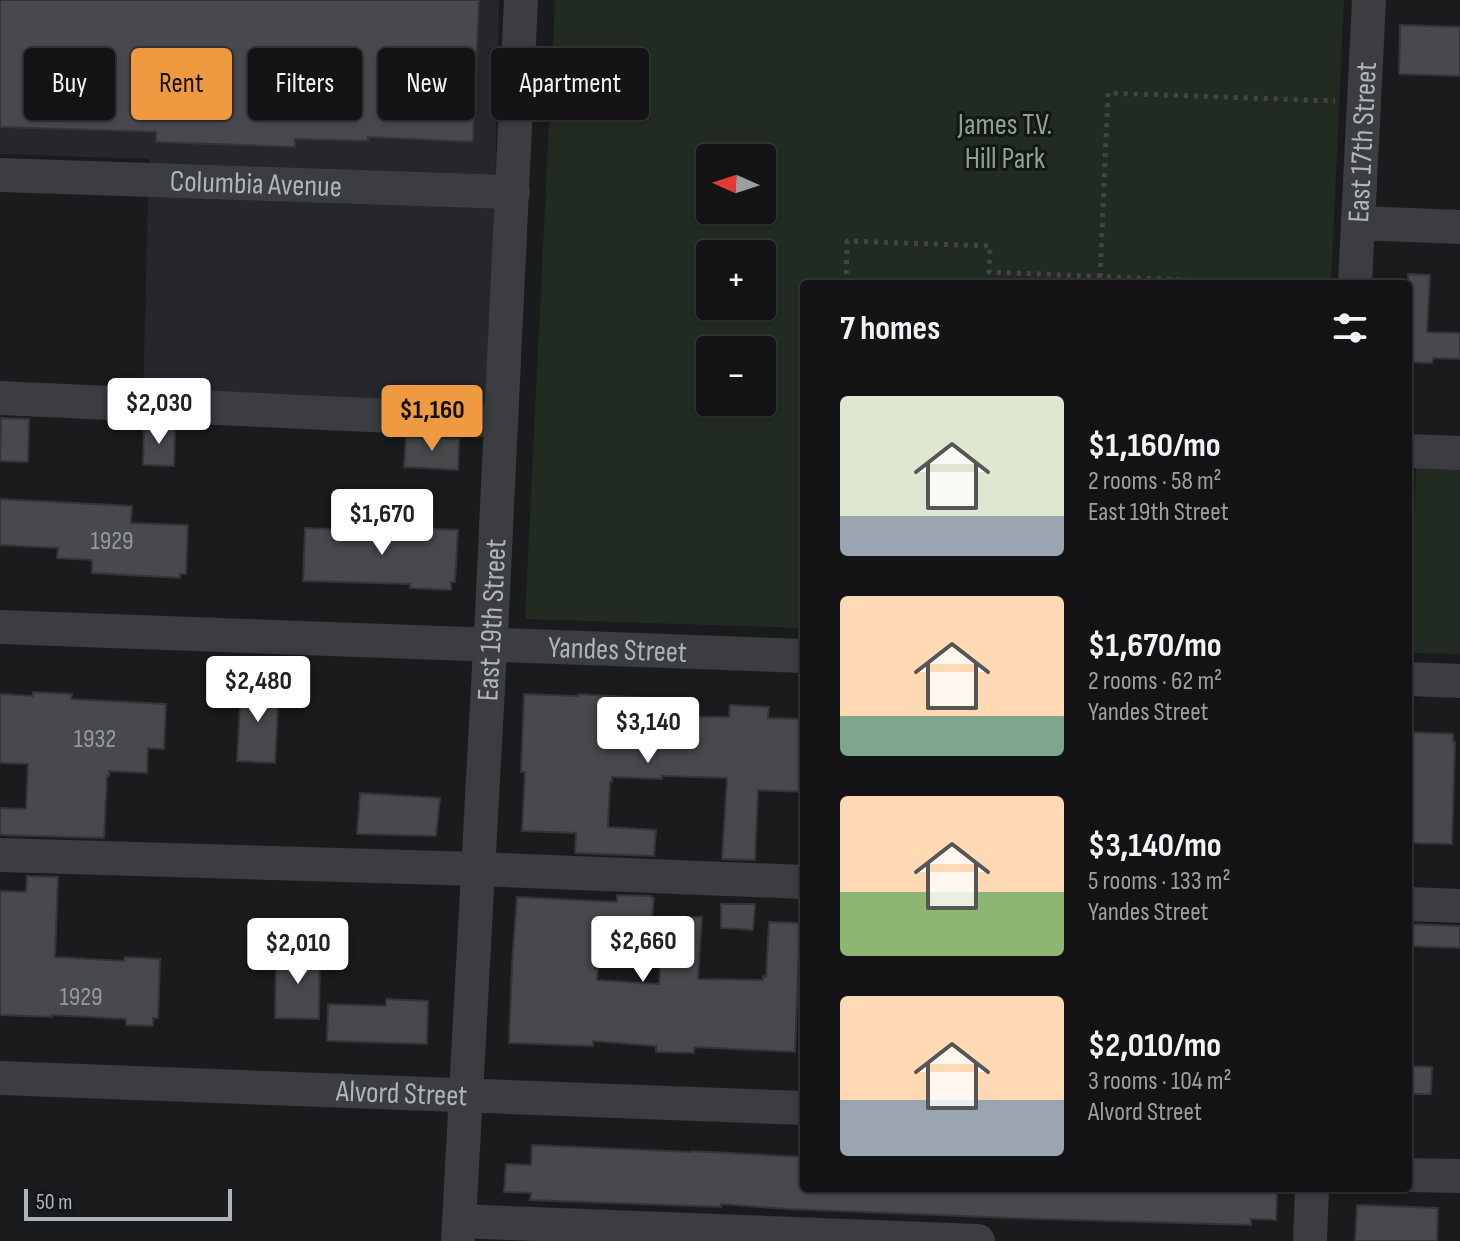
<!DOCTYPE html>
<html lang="en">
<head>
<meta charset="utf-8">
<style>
	body { margin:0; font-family:"Sofia Sans Condensed",sans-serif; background:#212123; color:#f1f3f6; height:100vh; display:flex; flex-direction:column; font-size:30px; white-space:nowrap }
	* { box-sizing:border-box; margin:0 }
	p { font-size:26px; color:#9d9ea1 }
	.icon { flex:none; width:44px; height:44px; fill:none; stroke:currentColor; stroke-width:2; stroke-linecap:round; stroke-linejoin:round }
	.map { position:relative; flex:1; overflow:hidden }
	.details { position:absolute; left:800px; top:280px; width:612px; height:912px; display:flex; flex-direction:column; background:#141416; border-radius:8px; box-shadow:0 2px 6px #0004,0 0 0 2px #333335 }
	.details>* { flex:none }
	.banner { position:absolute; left:24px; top:48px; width:656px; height:72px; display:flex; gap:16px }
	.needle { width:52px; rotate:273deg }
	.tools { position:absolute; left:696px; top:144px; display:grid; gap:16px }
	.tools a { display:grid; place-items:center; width:80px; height:80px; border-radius:8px; background:#141416; box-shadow:0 2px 6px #0004,0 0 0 2px #333335; font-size:40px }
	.scale { position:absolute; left:24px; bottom:20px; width:208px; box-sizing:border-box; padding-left:8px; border:4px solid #adb4bc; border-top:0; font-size:22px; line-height:28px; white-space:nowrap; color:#adb4bc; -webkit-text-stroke:6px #151618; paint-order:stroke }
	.price { position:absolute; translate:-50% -68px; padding:0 18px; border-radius:8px; background:#fff; color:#222; font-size:26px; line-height:52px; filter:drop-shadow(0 2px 4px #0008) }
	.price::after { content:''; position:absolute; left:50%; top:48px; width:24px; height:18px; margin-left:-12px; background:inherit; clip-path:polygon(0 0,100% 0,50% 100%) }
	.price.active { background:#ef9a40; color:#111 }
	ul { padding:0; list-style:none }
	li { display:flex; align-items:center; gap:24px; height:200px; padding:0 40px }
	li span { display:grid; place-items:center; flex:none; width:224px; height:160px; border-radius:8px; color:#555 }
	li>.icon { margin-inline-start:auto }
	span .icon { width:96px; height:96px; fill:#fffc; stroke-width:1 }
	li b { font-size:34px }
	h2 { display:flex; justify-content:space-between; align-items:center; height:96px; padding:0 40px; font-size:34px }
	.tag { padding:0 28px; border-radius:8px; background:#141416; box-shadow:0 2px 6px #0004,0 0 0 2px #333335; font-size:28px; line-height:72px }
	.tag.active { background:#ef9a40; color:#111 }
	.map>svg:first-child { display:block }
</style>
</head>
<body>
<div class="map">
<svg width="1460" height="1241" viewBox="0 0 1460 1241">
	<rect width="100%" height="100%" fill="#1a1b1d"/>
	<path fill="#26272a" d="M 0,0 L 499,0 L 491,408 L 143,398 L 149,159 L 0,154 Z"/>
	<path fill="#222b22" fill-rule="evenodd" d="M 555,0 L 1344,0 L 1331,284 L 804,284 L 804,628 L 525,619 ZM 762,158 L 762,210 L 710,210 L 710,158 ZM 762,254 L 762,306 L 710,306 L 710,254 ZM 710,350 L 762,350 L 762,402 L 710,402 Z
		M 1416,465 L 1460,466 L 1460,654 L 1408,653 Z"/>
	<path fill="#47494c" stroke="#343538" stroke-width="2" d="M 0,0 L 479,0 L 473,142 L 368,137 L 368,141 L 295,139 L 295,147 L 156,142 L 156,132 L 0,127 Z
		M 1400,25 L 1460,27 L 1460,76 L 1399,74 Z
		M 1408,274 L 1430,275 L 1427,332 L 1460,333 L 1460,359 L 1433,358 L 1432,363 L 1408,362 Z
		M 1,418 L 29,419 L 28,462 L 0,461 Z
		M 144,426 L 175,427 L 174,466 L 143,465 Z
		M 406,437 L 459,439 L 458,470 L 404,467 Z
		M 0,499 L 132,506 L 131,523 L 188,525 L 186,574 L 180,574 L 180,578 L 92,573 L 92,560 L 57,558 L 58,548 L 0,545 Z
		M 305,528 L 411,532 L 411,528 L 458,530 L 455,582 L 451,582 L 451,590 L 410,588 L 410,584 L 303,581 Z
		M 241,685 L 279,687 L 275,763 L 237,761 Z
		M 33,692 L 72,694 L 71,699 L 166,704 L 164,749 L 148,748 L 147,773 L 109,771 L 109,776 L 107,776 L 104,838 L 0,835 L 0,808 L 26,809 L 28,764 L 0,763 L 0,694 L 33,696 Z
		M 524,694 L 578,696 L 578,694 L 665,699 L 664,716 L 729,717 L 730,705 L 769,707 L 768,718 L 804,719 L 804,792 L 758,790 L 755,860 L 722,859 L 727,778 L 662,776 L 662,779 L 612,777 L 612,782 L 610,782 L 608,827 L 656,830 L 654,856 L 575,853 L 576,833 L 522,831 L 525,772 L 521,772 Z
		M 1408,732 L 1453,734 L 1453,741 L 1455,742 L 1452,844 L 1408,843 Z
		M 360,793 L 440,798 L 436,836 L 357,834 Z
		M 27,876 L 58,877 L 55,957 L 124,961 L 125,957 L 160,959 L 158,1018 L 153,1018 L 153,1026 L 126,1025 L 126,1019 L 52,1015 L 52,1017 L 0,1015 L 0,891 L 26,892 Z
		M 617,895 L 652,896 L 652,898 L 654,898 L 651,927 L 597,925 L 595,969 L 598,969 L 597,980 L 659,984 L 663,917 L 702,917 L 698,979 L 763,980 L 763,976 L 766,977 L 769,922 L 800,923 L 795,1052 L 694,1047 L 694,1053 L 656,1052 L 656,1046 L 593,1041 L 593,1046 L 509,1043 L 512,965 L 517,897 L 617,902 Z
		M 721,904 L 755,904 L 753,930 L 721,928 Z
		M 1408,924 L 1460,926 L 1460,948 L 1408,946 Z
		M 286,951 L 320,952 L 319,1019 L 275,1018 L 276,960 L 285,960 Z
		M 386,999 L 428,1001 L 427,1044 L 327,1041 L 328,1004 L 386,1006 Z
		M 1408,1066 L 1432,1067 L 1431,1094 L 1408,1094 Z
		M 532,1145 L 692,1152 L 692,1151 L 804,1157 L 804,1188 L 1251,1188 L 1251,1191 L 1277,1192 L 1276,1220 L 1251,1219 L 1251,1225 L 1040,1219 L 788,1209 L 721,1204 L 721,1207 L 530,1200 L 531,1193 L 504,1192 L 506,1164 L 531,1165 Z
		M 1357,1205 L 1438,1208 L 1437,1241 L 1355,1241 Z"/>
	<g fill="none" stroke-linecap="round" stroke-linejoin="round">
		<path stroke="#414448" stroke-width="5" stroke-dasharray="4 6" stroke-linecap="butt" d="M 1100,277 L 1108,93 L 1335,101
			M 846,284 L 847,241 L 990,246 L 989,272 L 1285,284"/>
		<g stroke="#3b3d41" stroke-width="34">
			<path id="s1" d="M 0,175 L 513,192"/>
			<path d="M 1358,223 L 1460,227"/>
			<path id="s2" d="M 1355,284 L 1369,0"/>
			<path d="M 0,398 L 501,421"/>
			<path d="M 1408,451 L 1460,453"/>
			<path id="s3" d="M 0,627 L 804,656"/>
			<path d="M 1408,679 L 1460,681"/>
			<path d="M 0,855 L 478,869 L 804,882"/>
			<path d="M 1408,904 L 1460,906"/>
			<path id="s4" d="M 0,1078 L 804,1108"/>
			<path d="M 1408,1175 L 1460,1176"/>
			<path d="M 459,1221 L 978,1241"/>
			<path id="s5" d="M 458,1241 L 492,613 L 521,0"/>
			<path d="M 1310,1241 L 1312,1188"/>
		</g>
	</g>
	<g text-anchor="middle" stroke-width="6" stroke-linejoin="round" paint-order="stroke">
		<g font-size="26" fill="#9499a0">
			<text x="112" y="549">1929</text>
			<text x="95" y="747">1932</text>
			<text x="81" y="1005">1929</text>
		</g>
		<g font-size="30" fill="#88a685" stroke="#151618">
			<text x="1005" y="134">James T.V.<tspan x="1005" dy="34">Hill Park</tspan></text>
		</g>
		<g font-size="30" fill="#adb4bc" stroke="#151618">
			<text dy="10" stroke="none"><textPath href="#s2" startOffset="142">East 17th Street</textPath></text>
			<text dy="10" stroke="none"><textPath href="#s1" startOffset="256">Columbia Avenue</textPath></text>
			<text dy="10" stroke="none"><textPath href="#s5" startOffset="622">East 19th Street</textPath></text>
			<text dy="10" stroke="none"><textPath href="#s3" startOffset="618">Yandes Street</textPath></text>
			<text dy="10" stroke="none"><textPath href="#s4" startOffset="402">Alvord Street</textPath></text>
		</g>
	</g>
</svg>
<div class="tools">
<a><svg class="needle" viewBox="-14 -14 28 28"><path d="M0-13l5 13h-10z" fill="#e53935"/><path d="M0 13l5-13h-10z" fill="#9d9ea1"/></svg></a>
<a>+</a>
<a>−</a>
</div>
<div class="scale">50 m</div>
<b class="price" style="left:159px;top:446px">$2,030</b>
<b class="price active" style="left:432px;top:453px">$1,160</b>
<b class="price" style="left:382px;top:557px">$1,670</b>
<b class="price" style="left:258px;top:724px">$2,480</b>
<b class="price" style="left:648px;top:765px">$3,140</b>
<b class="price" style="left:643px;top:984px">$2,660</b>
<b class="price" style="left:298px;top:986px">$2,010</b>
<div class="banner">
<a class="tag">Buy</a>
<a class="tag active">Rent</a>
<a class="tag">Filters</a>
<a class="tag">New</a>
<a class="tag">Apartment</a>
</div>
<section class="details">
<h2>7 homes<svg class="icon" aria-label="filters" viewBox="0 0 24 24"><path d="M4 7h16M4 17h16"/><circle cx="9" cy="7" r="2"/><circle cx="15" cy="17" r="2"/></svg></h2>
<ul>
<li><span style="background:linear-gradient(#dfe7d0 75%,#9aa5b1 0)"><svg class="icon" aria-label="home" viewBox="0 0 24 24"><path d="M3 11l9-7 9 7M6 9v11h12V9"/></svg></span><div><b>$1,160/mo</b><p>2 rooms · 58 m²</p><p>East 19th Street</p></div></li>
<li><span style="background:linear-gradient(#ffd9b3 75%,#7fa58c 0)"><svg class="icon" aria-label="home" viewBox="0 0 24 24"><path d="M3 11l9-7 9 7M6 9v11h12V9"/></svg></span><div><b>$1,670/mo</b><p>2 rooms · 62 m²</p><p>Yandes Street</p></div></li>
<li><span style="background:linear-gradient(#ffd9b3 60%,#8fb573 0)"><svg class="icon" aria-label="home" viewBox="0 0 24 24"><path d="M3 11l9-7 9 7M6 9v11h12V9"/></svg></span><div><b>$3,140/mo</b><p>5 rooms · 133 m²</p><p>Yandes Street</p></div></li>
<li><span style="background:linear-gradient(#ffd9b3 65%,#9aa5b1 0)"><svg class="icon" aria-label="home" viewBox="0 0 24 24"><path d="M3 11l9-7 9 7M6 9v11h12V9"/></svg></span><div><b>$2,010/mo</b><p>3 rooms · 104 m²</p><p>Alvord Street</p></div></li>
</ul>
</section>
</div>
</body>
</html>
